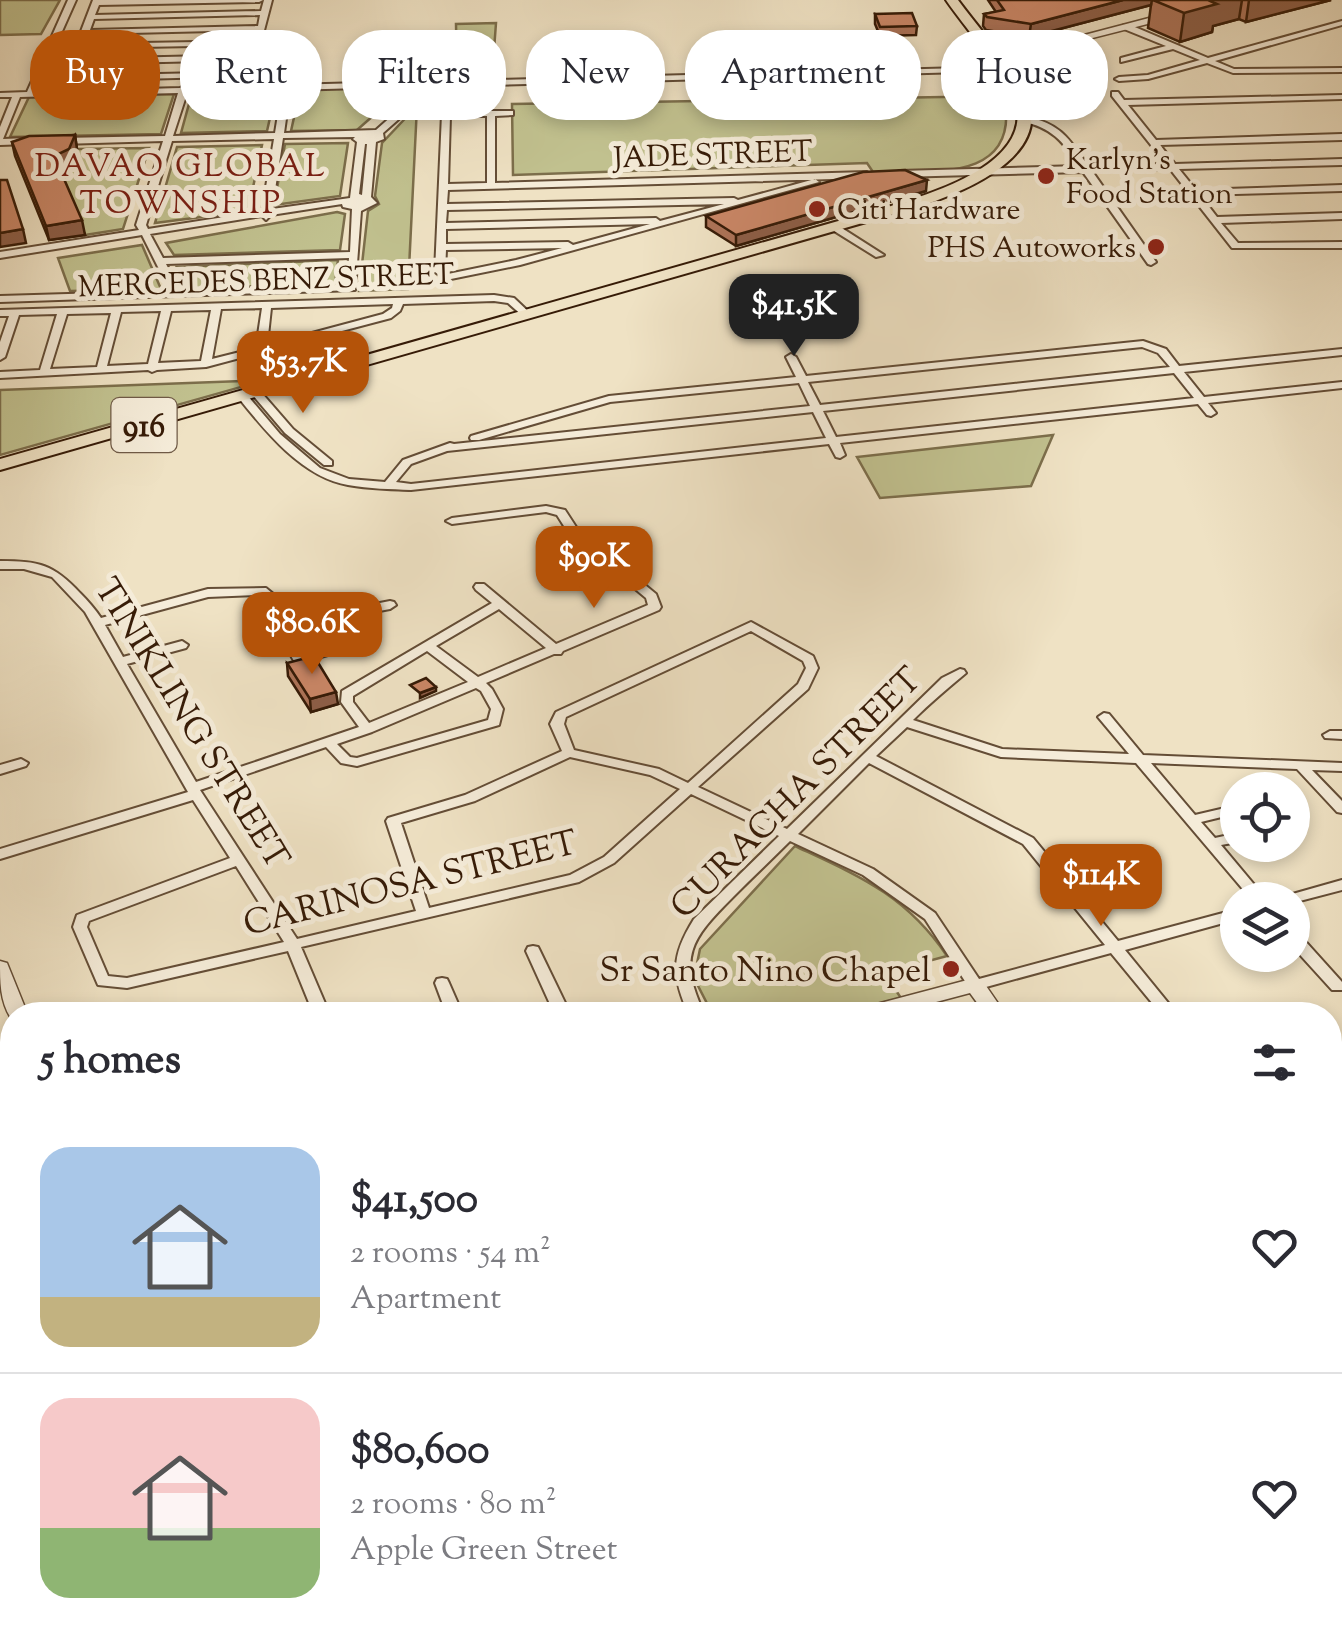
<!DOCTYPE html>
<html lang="en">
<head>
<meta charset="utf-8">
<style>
	body { margin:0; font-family:"Sorts Mill Goudy",serif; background:#f7f7f7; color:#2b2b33; height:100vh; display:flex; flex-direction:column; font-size:38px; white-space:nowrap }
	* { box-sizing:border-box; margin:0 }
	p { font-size:32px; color:#7c7c81 }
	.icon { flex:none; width:55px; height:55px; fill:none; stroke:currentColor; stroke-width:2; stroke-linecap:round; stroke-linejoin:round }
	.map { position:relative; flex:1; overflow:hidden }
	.panel { position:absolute; left:0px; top:1002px; width:1342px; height:642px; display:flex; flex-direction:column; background:#fff; border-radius:40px 40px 0 0; box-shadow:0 5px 15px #0003 }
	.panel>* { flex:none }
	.banner { position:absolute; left:30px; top:30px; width:1282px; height:90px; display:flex; gap:20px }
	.fabs { position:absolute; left:1220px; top:772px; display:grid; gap:20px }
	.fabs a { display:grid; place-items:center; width:90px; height:90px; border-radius:50%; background:#fff; box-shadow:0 5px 15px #0003; font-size:50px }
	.price { position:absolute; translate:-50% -85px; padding:0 22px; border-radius:20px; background:#b45309; color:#fff; font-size:32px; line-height:65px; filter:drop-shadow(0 2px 5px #0008) }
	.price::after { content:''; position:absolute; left:50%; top:60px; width:30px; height:22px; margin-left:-15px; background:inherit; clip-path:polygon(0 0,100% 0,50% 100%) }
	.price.on { background:#222; color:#fff }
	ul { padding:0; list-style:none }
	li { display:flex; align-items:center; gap:30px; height:250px; padding:0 40px }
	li+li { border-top:2px solid #e1e1e2 }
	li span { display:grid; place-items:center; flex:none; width:280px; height:200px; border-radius:30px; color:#555 }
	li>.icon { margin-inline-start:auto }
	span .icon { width:120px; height:120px; fill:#fffc; stroke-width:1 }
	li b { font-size:42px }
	h2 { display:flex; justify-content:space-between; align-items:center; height:120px; padding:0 40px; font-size:42px }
	.tag { padding:0 35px; border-radius:40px; background:#fff; box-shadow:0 5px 15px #0003; font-size:35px; line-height:90px }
	.tag.on { background:#b45309; color:#fff }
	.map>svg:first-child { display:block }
</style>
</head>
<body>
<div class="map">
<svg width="1342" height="1643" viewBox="0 0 1342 1643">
	<rect width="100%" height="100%" fill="#efe2c4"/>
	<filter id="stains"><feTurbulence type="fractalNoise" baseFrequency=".002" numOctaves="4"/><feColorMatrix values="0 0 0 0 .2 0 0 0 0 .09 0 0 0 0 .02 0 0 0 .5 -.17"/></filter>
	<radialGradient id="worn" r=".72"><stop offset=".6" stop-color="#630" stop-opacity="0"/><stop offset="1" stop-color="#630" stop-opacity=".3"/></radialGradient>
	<path fill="#c1c18f" stroke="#7c6e4b" stroke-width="2.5" d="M 0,0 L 60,0 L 41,34 L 0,35 Z
		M 496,23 L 492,77 L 457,78 L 456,24 Z
		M 386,84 L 383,107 L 357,130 L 291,131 L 301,86 Z
		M 276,91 L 267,131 L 181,133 L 192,93 Z
		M 174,94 L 161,134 L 10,137 L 29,97 Z
		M 1004,96 C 1022,184 929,171 873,172 L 867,163 L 513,175 L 512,104 Z
		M 417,106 L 408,289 L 359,291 L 368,211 L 379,204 L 375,196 L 382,143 Z
		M 348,143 L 340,196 L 274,205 L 285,144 Z
		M 262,145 L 248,211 L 155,223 L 177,147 Z
		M 149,148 L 123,229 L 85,235 L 57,170 L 72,163 L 77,149 Z
		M 337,212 L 345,214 L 340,250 L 174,255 L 166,243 Z
		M 142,245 L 161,289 L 70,291 L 58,258 Z
		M 338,260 L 335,284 L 190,288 L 177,267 Z
		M 266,380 L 0,455 L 0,390 Z
		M 1053,435 L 1031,486 L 880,498 L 857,457 Z
		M 795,846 C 859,876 906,895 947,956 L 884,973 L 901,998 L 833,1015 L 713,1015 L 694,978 L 700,949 Z"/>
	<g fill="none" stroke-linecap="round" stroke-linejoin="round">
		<defs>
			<path id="minor" d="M 68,0 L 76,0 L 35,92 L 180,88 L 184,86 L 188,88 L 397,82 L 401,80 L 405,82 L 413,80 L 417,82 L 1001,67 L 1005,69 L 1001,71 L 416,87 L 409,110 L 383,133 L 384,139 L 376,142 L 371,197 L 377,203 L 361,211 L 355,290 L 0,302 L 0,296 L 170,291 L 142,235 L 0,258 L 0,252 L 139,230 L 136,225 L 163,141 L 61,144 L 57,141 L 61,138 L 165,136 L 178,93 L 20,97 L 3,139 L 29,138 L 33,141 L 29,144 L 0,145 L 0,127 L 12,97 L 0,97 L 0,93 L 27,92 ZM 396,87 L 394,102 L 382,116 L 389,118 L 402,103 L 404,87 L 408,87 L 402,107 L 376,130 L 284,133 L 290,90 ZM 282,90 L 275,133 L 173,136 L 187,93 ZM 355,137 L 353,139 L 357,142 L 350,198 L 272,209 L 283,138 ZM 274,139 L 262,211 L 148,229 L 146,225 L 172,141 ZM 365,144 L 367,144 L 362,195 L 359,194 ZM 342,204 L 343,207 L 352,209 L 350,252 L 163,258 L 150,234 L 262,216 L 266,220 L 271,215 ZM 349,258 L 347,285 L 180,290 L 166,264 Z
				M 93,0 L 263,0 L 259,2 L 99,5 L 95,15 L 261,11 L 264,0 L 272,0 L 252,76 L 64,81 L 69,64 L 67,62 L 70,60 ZM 260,15 L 258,26 L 90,30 L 94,19 ZM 256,30 L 254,41 L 84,44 L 88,34 ZM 252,45 L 250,55 L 78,59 L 83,48 ZM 249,60 L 246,72 L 72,76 L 77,64 Z
				M 1342,21 L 1342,25 L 1215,61 L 1234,69 L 1342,68 L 1342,72 L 1233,73 L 1207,63 L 1148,79 L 1119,81 L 1115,79 L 1119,77 L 1148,75 L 1200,60 L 1173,49 L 1121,62 L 1121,58 L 1166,46 L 1124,29 L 1124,25 L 1130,25 L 1208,58 Z
				M 1112,92 L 1118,92 L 1124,100 L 1342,95 L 1342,99 L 1128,105 L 1156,140 L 1342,134 L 1342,140 L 1160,145 L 1175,164 L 1342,159 L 1342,165 L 1179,169 L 1196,190 L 1342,185 L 1342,191 L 1200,195 L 1217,217 L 1342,213 L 1342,219 L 1221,223 L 1238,243 L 1342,242 L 1342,248 L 1232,248 L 1170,169 L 1092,171 L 1156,262 L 1151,265 L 1148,264 L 1083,172 L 899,177 L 895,174 L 899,171 L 1080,166 C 1062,141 1053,128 1021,121 L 1020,119 L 1024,116 C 1061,124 1068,137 1088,166 L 1166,164 L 1112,96 Z
				M 446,111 L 513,111 L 513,115 L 495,116 L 495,183 L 867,172 L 871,175 L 867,178 L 448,190 L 447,204 L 734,198 L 738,200 L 815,179 L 819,182 L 520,265 L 446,280 L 435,272 L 442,114 ZM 450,116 L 487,116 L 487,183 L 448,184 ZM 724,204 L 660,221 L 656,218 L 446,223 L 447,210 ZM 650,224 L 573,245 L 568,242 L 446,244 L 446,229 ZM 562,248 L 516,260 L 448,274 L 445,271 L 446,250 Z
				M 831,225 L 837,225 L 884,255 L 876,257 L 831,229 Z
				M 494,295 L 514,298 L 532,315 L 524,317 L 508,303 L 494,301 L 403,304 L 400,311 L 391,318 L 206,367 L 157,370 L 152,372 L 148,370 L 0,378 L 0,372 L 40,370 L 57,314 L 19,315 L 5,357 L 0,360 L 0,342 L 9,316 L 0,316 L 0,310 ZM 393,304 L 392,308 L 383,314 L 267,345 L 271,308 ZM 262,308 L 256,348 L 212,359 L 221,309 ZM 211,310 L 201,361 L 158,363 L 171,311 ZM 161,311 L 148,364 L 107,366 L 121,312 ZM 111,313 L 97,367 L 50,369 L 67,314 Z
				M 1143,341 L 1166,349 L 1179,366 L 1342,349 L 1342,355 L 1184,372 L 1204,397 L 1342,382 L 1342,388 L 1208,403 L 1216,413 L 1211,416 L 1207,415 L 1198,404 L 840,443 L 845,455 L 840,458 L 836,457 L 829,444 L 411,490 C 390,489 370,489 348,485 C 302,477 266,432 238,397 L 243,394 L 247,395 L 280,434 L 320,468 L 349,479 L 385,482 L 403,460 L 450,443 L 454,444 L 810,406 L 799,383 L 610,402 L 479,440 L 471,440 L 470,438 L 471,436 L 609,396 L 796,377 L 786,357 L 791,354 L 796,357 L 806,376 ZM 1142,347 L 1158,353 L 1170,367 L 820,405 L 808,382 ZM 1174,373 L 1194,398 L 836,437 L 823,411 ZM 813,412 L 826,438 L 411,484 L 396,482 L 411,464 L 447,451 Z
				M 256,390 L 260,391 L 293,429 L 332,461 L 332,465 L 324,465 L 285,433 L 251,393 Z
				M 546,506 L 565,510 L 578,530 L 656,594 L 661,607 L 659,610 L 563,651 L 561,654 L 554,654 L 486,683 L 492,689 L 503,709 L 499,725 L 357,766 L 341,763 L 326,747 L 200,790 L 297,939 L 416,911 L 386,821 L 388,818 L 465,795 L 562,751 L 550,724 L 556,712 L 751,622 L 813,656 L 818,668 L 808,689 L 698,787 L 787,829 L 942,678 L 960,669 L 964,670 L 966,673 C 948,688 930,703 913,720 L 1002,749 L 1129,754 L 1098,717 L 1104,713 L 1109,714 L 1143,755 L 1342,763 L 1342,771 L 1312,770 L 1342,801 L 1342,813 L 1337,812 L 1297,769 L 1151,763 L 1195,815 L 1238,805 L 1238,813 L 1201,822 L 1215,838 L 1238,833 L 1238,842 L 1221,845 L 1267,900 L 1252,900 L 1136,763 L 1001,757 L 907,727 L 876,756 L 1033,838 L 1118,941 L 1238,909 L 1238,919 L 1125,950 L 1178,1015 L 1162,1015 L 1111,953 L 975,990 L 970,989 L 925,919 L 863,875 L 790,841 C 771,860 752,878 733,897 C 691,939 677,957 705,1015 L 689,1015 C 671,975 671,956 694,919 L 779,836 L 691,794 L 614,863 L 579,882 L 301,947 L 330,1015 L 314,1015 L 288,951 L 127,988 L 98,985 L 73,927 L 77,915 L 230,858 L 193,800 L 0,859 L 0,849 L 188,792 L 85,612 L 52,577 L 24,569 L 0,569 L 0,561 C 39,561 53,564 80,593 C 88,601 95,609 101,618 L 208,589 L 266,588 L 289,607 L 293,620 L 390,601 L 394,602 L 396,605 L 390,609 L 294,627 L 295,638 L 303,654 L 358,638 L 364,642 L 362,645 L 307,661 L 309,666 L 303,670 C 286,657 282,632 279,611 L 259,595 L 208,597 L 105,625 L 123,657 L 182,641 L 188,645 L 186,648 L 127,664 L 196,782 L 359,727 L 341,702 L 342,691 L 492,603 L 476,590 L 474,587 L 476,584 L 484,584 L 556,644 L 648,605 L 646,598 L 569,534 L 557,515 L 546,512 L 452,524 L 446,521 L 452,518 ZM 499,609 L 546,648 L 478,677 L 436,646 ZM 751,631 L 803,661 L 806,668 L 798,684 L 688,783 L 659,769 L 574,750 L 564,724 L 566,717 ZM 427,651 L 468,682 L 369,723 L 353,702 L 353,696 ZM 476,688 L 481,691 L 491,709 L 488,720 L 357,758 L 350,757 L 337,744 L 372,732 ZM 570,757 L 650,775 L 680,789 L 604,857 L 570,875 L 429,908 L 401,823 L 475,801 ZM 869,763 L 1023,844 L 1105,945 L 979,979 L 935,913 L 873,869 L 798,834 ZM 236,866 L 284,942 L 127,978 L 108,976 L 87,927 L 89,921 Z
				M 1330,731 L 1342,731 L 1342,739 L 1325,738 L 1323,735 Z
				M 21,759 L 28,763 L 26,766 L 0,774 L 0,765 Z
				M 1342,880 L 1342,890 L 1292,903 L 1292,900 L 1280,900 L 1282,897 Z
				M 1292,931 L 1297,932 L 1342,982 L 1342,990 L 1332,990 L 1292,946 Z
				M 533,946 L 538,947 L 540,951 L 571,1015 L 555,1015 L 526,951 L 528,947 Z
				M 442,978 L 447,979 L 449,983 L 463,1015 L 447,1015 L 435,983 L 437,979 Z
				M 1342,1105 L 1342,1117 L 1330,1120 L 1330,1108 Z
				M 12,1143 L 12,1155 L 0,1158 L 0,1146 Z
				M 1341,1150 L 1342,1162 L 1330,1164 L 1330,1152 Z
				M 12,1337 L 12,1351 L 0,1354 L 0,1340 Z
				M 12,1423 L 12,1439 L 0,1443 L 0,1427 Z
				M 12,1535 L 12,1552 L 0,1557 L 0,1539 Z
				M 1342,1598 L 1342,1616 L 1330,1620 L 1330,1602 Z
				M 141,1632 L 175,1632 L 172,1639 L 162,1643 L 129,1643 L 132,1636 Z
				M 454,1632 L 470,1632 L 475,1643 L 455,1643 L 452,1636 Z
				M 555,1632 L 575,1632 L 580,1643 L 560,1643 Z
				M 823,1632 L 860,1632 L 857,1639 L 845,1643 L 810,1643 L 813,1636 Z
				M 941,1632 L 965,1632 L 972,1643 L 948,1643 Z
				M 1077,1632 L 1102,1632 L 1109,1643 L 1085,1643 Z
				M 1245,1632 L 1281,1632 L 1278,1639 L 1266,1643 L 1232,1643 L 1235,1636 Z"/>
			<path id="tertiary" d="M 1168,13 L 1171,14 L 1171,18 L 994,63 L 989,60 Z
				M 0,961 L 7,963 L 9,968 L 28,1015 L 12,1015 L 12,1020 C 0,1002 0,983 0,961 Z
				M 975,978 L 982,980 L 1006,1015 L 986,1015 L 970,993 L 887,1015 L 851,1015 L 854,1010 Z
				M 1330,1496 C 1342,1503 1342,1520 1342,1536 C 1325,1530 1330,1512 1330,1496 Z
				M 251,1632 L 277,1632 L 280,1643 L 254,1643 Z"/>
			<path id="primary" d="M 946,0 L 958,0 C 978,27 1012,66 1026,94 C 1057,162 946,199 901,212 L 0,470 L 0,459 L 891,206 C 934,193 1041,161 1013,95 C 1001,69 963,25 946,0 Z"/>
		</defs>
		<use href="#minor" stroke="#644d36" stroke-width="4"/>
		<use href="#tertiary" stroke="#644d36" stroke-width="3"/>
		<use href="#primary" stroke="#361b07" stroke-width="4"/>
		<use href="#minor" fill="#f5ecd9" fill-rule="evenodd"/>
		<use href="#tertiary" fill="#f5ecd9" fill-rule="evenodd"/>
		<use href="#primary" fill="#efe2c4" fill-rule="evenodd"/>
	</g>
	<path fill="#ad7358" stroke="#361b07" stroke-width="2.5" d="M 988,0 L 1331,0 L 1246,22 L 1239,19 L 1213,26 L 1212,32 L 1180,42 L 1148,28 L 1151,5 L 1029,37 L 986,30 L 983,26 L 984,14 L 996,12 Z
		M 875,14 L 917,26 L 916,35 L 880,36 L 875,24 Z
		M 1032,62 L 1054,71 L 1053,81 L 1037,82 L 1031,72 Z
		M 824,70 L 845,89 L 845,98 L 830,99 L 824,80 Z
		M 602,73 L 647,88 L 648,101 L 603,102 Z
		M 75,135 L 77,149 L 72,163 L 59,169 L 85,235 L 49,240 L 15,156 L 12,142 Z
		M 926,191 L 736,246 L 706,227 L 706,216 Z
		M 287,663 L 338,704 L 311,712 L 288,676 Z"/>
	<path fill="#8d5e47" stroke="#361b07" stroke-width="2.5" d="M 1123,0 L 1152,0 L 1151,5 L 1029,37 L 1031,24 Z
		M 1207,0 L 1242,0 L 1239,19 L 1213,26 L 1212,32 L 1180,42 L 1184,13 Z
		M 1249,0 L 1331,0 L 1246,22 Z
		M 75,135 L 77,149 L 72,163 L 57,170 L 54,156 Z
		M 927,180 L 926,191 L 736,246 L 736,235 Z
		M 82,220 L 85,235 L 49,240 L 46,226 Z
		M 23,229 L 26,243 L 0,247 L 0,233 Z
		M 436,687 L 436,691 L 420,698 L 420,693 Z
		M 336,692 L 338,704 L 311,712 L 310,699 Z"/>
	<path fill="#c98666" stroke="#361b07" stroke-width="2.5" d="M 997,0 L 1123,0 L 1031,24 L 987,17 L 984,14 L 1004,10 Z
		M 1153,0 L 1208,0 L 1217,4 L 1184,13 Z
		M 912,13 L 917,26 L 880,27 L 875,14 Z
		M 1032,62 L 1048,62 L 1054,71 L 1038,72 Z
		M 839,69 L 845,89 L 830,89 L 824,70 Z
		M 646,71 L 647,88 L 602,89 L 602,73 Z
		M 75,135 L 69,149 L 54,156 L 82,220 L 46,226 L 12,142 L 29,136 Z
		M 905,170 L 927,180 L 736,235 L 706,216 L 863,172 Z
		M 0,180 L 7,180 L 23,229 L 0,233 Z
		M 314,656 L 336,692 L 310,699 L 287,663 Z
		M 426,678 L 436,687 L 420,693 L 410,685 Z"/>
	<g fill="#8f2418" stroke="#f5ecd9" stroke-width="4">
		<circle cx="1046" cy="176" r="10"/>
		<circle cx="817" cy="209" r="10"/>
		<circle cx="1156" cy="247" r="10"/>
		<circle cx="951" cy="969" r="10"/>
	</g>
	<g text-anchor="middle" stroke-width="10" stroke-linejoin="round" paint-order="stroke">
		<g font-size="30" fill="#361b07" stroke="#f5ecd9">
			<text transform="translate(713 154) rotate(-2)" y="10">JADE STREET</text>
			<text transform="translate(266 280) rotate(-2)" y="10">MERCEDES BENZ STREET</text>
		</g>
		<g font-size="30" fill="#361b07" stroke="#f5ecd9" text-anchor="start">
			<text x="1066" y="169">Karlyn's<tspan x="1066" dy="34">Food Station</tspan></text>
			<text x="837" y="219">Citi Hardware</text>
			<text x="1136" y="257" text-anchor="end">PHS Autoworks</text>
		</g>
		<g font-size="32" letter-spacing="2.5" fill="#7a1f14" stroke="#f5ecd9">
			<text x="181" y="176">DAVAO GLOBAL<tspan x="181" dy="37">TOWNSHIP</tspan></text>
		</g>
		<rect fill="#f5ecd9" stroke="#6f5a46" stroke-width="2.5" x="111.5" y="398" width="65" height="54" rx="8"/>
		<g font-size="32" font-weight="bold" fill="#361b07">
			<text x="144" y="436">916</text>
		</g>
		<g font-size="35" fill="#361b07" stroke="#f5ecd9">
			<text transform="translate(193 723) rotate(58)" y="12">TINIKLING STREET</text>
			<text transform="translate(795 792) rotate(-45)" y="12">CURACHA STREET</text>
			<text transform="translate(410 882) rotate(-14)" y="12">CARINOSA STREET</text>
		</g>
		<g font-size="35" fill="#361b07" stroke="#f5ecd9" text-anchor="end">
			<text x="931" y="981">Sr Santo Nino Chapel</text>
		</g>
	</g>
	<rect width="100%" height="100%" filter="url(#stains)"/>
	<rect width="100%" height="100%" fill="url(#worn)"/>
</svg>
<div class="fabs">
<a><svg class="icon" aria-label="locate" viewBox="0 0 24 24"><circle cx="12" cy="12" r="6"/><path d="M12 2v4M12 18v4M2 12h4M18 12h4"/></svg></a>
<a><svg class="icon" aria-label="layers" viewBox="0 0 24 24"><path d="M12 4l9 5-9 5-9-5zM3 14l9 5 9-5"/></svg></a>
</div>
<b class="price on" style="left:794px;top:359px">$41.5K</b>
<b class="price" style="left:303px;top:416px">$53.7K</b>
<b class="price" style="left:594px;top:611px">$90K</b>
<b class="price" style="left:312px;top:677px">$80.6K</b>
<b class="price" style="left:1101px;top:929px">$114K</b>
<div class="banner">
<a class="tag on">Buy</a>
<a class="tag">Rent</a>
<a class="tag">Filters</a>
<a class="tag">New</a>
<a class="tag">Apartment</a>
<a class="tag">House</a>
</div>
<section class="panel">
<h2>5 homes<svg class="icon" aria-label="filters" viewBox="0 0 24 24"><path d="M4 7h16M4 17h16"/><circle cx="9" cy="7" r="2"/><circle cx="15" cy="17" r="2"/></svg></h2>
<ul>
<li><span style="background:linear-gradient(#a9c7e8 75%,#c2b280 0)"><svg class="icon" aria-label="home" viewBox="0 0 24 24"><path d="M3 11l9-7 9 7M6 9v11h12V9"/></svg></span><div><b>$41,500</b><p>2 rooms · 54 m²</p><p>Apartment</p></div><svg class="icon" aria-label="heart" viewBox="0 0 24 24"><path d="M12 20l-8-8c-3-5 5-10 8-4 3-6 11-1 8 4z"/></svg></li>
<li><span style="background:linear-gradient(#f6c9c9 65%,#8fb573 0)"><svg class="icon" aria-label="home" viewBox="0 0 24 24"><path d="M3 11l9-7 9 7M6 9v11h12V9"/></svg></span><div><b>$80,600</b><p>2 rooms · 80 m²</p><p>Apple Green Street</p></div><svg class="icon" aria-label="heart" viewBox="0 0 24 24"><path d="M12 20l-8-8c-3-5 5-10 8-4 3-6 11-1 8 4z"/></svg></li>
</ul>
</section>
</div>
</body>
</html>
